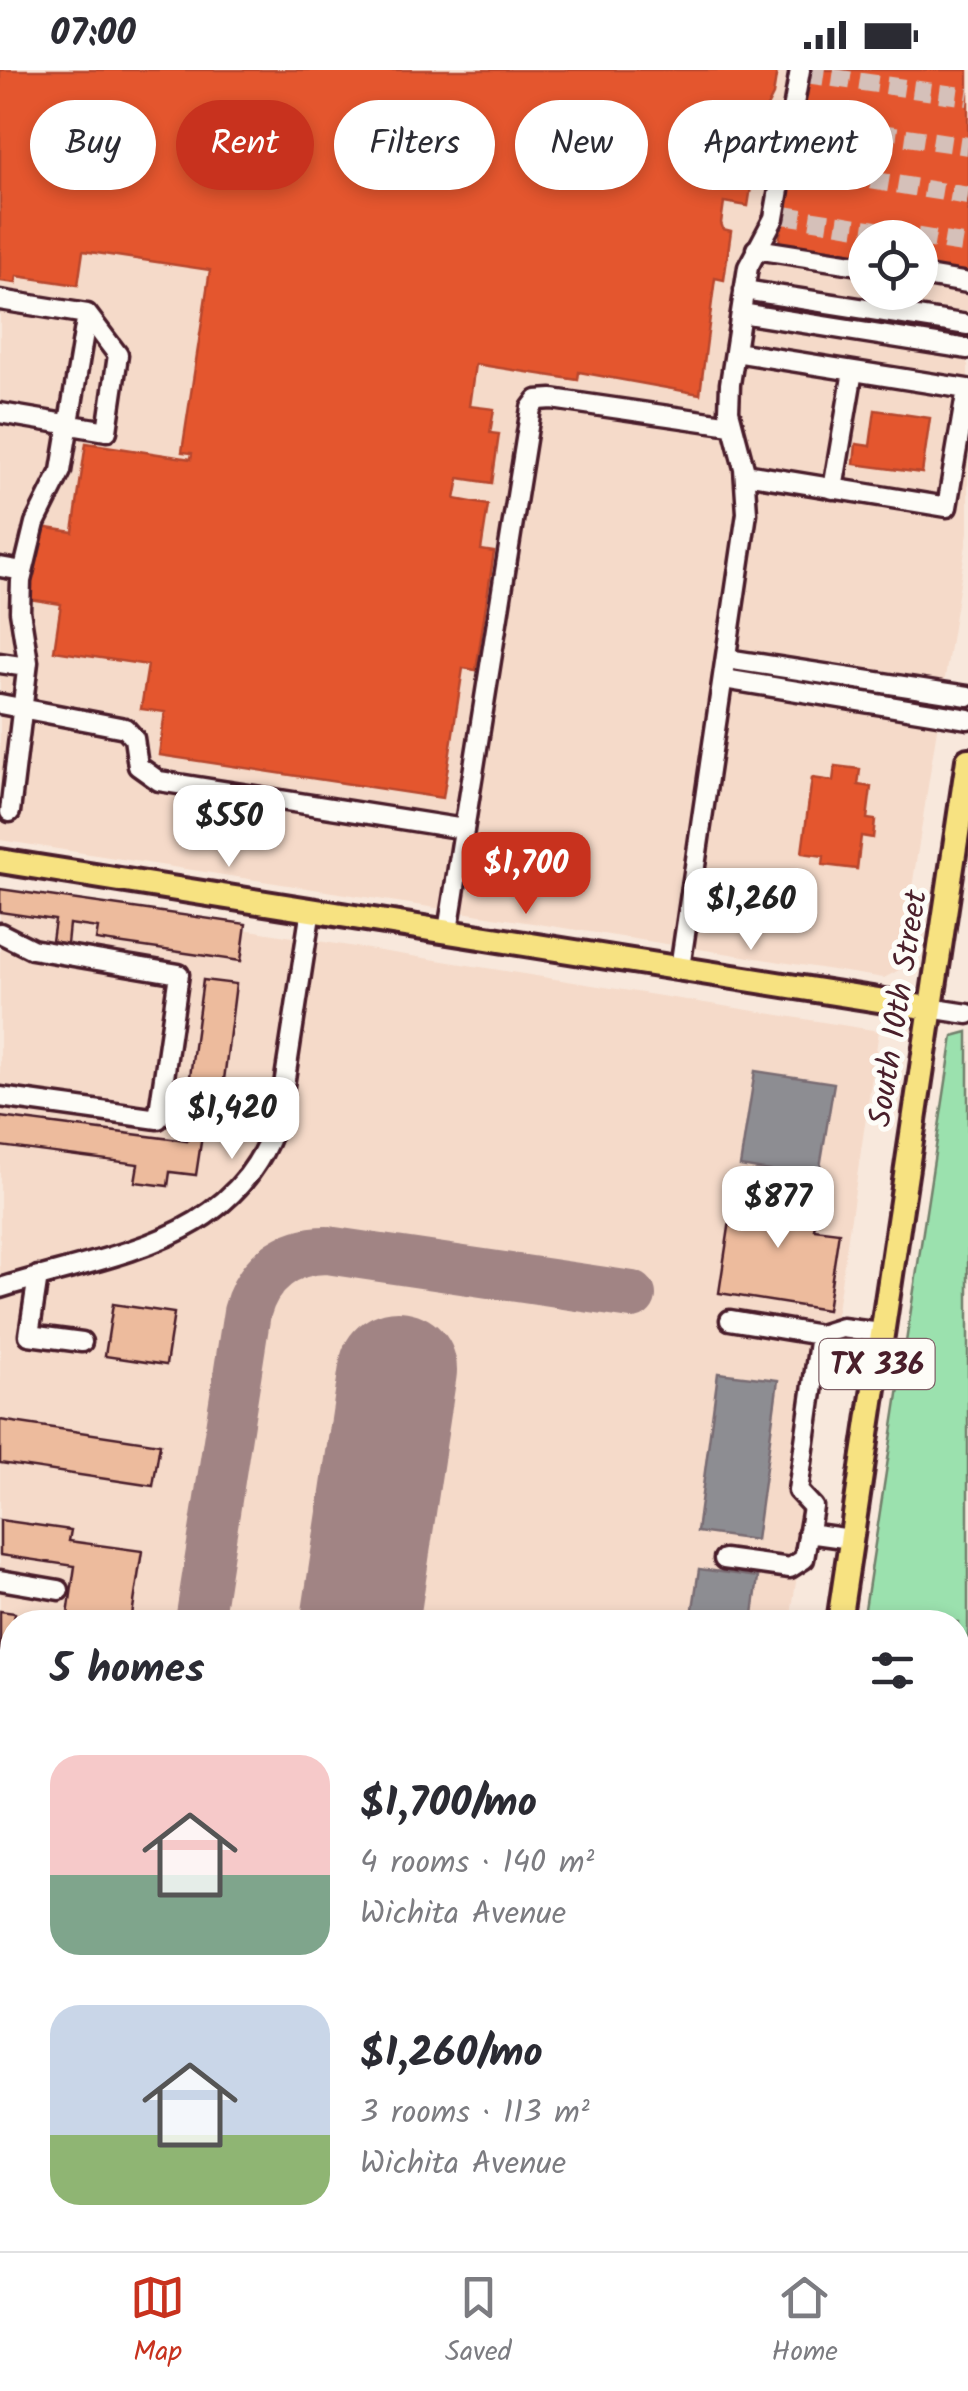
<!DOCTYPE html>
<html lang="en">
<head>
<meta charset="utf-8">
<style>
	body { margin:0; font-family:Kalam,sans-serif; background:#f2f2f3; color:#2b2b33; height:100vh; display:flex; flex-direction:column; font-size:38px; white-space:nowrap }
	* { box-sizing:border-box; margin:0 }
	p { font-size:32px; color:#7c7c81 }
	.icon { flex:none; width:55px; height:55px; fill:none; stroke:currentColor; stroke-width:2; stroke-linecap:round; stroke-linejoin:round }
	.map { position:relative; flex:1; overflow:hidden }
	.details { position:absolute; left:0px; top:1540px; width:970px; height:642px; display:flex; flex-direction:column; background:#fff; border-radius:40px 40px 0 0; box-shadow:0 5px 15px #0003 }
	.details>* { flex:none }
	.top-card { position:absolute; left:30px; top:30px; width:910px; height:90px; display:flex; gap:20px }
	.tools { position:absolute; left:848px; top:150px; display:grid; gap:20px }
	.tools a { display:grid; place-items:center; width:90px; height:90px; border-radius:50%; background:#fff; box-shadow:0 5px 15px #0003; font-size:50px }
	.price { position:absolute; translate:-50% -85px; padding:0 22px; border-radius:20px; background:#fff; color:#222; font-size:32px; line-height:65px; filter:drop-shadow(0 2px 5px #0008) }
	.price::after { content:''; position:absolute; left:50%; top:60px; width:30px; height:22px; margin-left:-15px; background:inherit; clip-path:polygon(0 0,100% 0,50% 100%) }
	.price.on { background:#c8321e; color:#fff }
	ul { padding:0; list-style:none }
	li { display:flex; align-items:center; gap:30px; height:250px; padding:0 50px }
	li span { display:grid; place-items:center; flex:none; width:280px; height:200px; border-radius:30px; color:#555 }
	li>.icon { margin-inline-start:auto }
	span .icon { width:120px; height:120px; fill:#fffc; stroke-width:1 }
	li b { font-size:42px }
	h2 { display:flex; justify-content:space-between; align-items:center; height:120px; padding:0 50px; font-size:42px }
	.pill { padding:0 35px; border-radius:45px; background:#fff; box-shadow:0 5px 15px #0003; font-size:35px; line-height:90px }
	.pill.on { background:#c8321e; color:#fff }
	.status { display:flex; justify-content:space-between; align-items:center; height:70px; padding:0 50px; background:#fff; direction:ltr }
	.status svg { height:28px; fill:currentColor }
	.tabs { display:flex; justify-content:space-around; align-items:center; height:140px; border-top:2px solid #e1e1e2; background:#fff; font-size:28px; color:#7c7c81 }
	.tabs a { display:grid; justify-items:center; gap:5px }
	.tabs .on { color:#c8321e }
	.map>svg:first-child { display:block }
</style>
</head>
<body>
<div class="status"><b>07:00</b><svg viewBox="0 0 49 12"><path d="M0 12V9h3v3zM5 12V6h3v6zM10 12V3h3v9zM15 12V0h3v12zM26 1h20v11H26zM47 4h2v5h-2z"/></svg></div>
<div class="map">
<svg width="968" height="2181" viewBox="0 0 968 2181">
	<rect width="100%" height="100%" fill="#f8e8dc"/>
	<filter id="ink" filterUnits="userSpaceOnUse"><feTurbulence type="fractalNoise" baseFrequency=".01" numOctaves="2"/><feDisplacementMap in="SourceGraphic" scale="20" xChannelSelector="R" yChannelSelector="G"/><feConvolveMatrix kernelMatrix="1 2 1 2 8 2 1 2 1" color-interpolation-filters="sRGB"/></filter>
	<g filter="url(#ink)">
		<path fill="#f5dac9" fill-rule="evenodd" d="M 0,0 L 968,0 L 968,462 L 899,900 L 884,908 L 0,770 ZM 865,168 L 920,168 L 920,222 L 865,222 Z
			M 0,820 L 879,961 L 790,1552 L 12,1552 L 12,2170 L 698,2170 L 696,2181 L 0,2181 Z"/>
		<path fill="#9be1ae" stroke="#72806c" stroke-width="2.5" d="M 968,962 L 968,2008 L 958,2006 L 958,1552 L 863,1552 L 953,966 Z"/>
		<path fill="#f2c14e" stroke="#c09044" stroke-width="2.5" d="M 958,2026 L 968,2028 L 968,2181 L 897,2170 L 958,2170 Z"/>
		<path fill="#e4572e" stroke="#b6462d" stroke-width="2.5" d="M 0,0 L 777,0 L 773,25 L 762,47 L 748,136 L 724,132 L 721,153 L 723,159 L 731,161 L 724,210 L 715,208 L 700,324 L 579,302 L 578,310 L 475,294 L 469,336 L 494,339 L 490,363 L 499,364 L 492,413 L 459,408 L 455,429 L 488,435 L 481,480 L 494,482 L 476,600 L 463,598 L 443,728 L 159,685 L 165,642 L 141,639 L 148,595 L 54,581 L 61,534 L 29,529 L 41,457 L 73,462 L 86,373 L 191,389 L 192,383 L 182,382 L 210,200 L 83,181 L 78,215 L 17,206 L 16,213 L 0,211 Z
			M 807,0 L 968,0 L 968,202 L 920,195 L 920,168 L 865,168 L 865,186 L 779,172 Z
			M 875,340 L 930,348 L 922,403 L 854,394 L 856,374 L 870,376 Z
			M 835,696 L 860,699 L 858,715 L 871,717 L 867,749 L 875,750 L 873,768 L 861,766 L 857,799 L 823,795 L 824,786 L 802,783 L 812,708 L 833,711 Z"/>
		<path fill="#8d8d92" stroke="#796c73" stroke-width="2.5" d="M 755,1001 L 834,1013 L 818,1109 L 740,1096 Z
			M 718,1303 L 778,1310 L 756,1470 L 697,1462 Z
			M 699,1499 L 758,1507 L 752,1552 L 691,1552 Z
			M 582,2170 L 684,2170 L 682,2181 L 580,2181 Z"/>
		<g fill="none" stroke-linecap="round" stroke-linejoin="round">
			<path stroke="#a18484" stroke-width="48" d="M 199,1552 L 247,1242 C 257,1204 287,1180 327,1180 L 632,1225
				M 103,2181 L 105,2170"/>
			<path stroke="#a18484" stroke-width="118" d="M 360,1552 L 398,1300
				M 263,2181 L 265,2170"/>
		</g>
		<path fill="#edbb9d" stroke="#4a1f2b" stroke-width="2.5" d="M 0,819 L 246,854 L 241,891 L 96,870 L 98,858 L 69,854 L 67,874 L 52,871 L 55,850 L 0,842 Z
			M 203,910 L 236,914 L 221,1034 L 187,1029 Z
			M 0,1047 L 187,1071 L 189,1057 L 203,1059 L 196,1105 L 170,1102 L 168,1116 L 135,1112 L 138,1094 L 0,1076 Z
			M 735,1118 L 819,1131 L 814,1159 L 839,1162 L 827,1240 L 719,1223 Z
			M 113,1234 L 174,1243 L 166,1295 L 105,1286 Z
			M 0,1350 L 160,1374 L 153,1416 L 0,1393 Z
			M 0,1450 L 71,1460 L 69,1471 L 142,1481 L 131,1552 L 67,1552 L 75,1496 L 0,1485 Z
			M 0,1541 L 15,1543 L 1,1642 L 0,1642 Z"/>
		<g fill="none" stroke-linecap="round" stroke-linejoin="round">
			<path stroke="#d5c0b9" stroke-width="18" stroke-dasharray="18 9" stroke-linecap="butt" d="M 806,4 L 968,27
				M 799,51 L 968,76
				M 791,97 L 968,126
				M 784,145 L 968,175"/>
			<defs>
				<path id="minor" d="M 756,179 L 865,196
					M 920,205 L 968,213
					M 744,220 L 968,255
					M 0,230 L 87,244 L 61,401 L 35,453 L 21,511 L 20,541 L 28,592 L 10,742
					M 741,243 L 968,279
					M 735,282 L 967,319 L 947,437 L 745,404
					M 0,343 L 107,361 L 118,285 L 87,244
					M 833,419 L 853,301
					M 0,497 L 23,501
					M 727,589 L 968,626
					M 0,593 L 27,597
					M 724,609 L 968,649
					M 0,634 L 125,658 L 134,668 L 138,696 L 159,711 L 464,759
					M 448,861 L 531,338 L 537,330 L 552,329 L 731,355
					M 0,863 L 32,879 L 179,904 L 158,1049 L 0,1027
					M 680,898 L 747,443 L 744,398 L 729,341 L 730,314 L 748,197 L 774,148 L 800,0
					M 929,938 L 968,944
					M 38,1206 L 29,1265 L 82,1272
					M 0,1218 C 117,1182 247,1172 281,1035 L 311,839
					M 730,1250 L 820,1265 L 842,1258 L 881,1263
					M 808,1463 L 851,1469
					M 724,1489 L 790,1498 L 804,1489 L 813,1437 L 798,1421 L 820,1265
					M 0,1510 L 59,1520
					M 728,2181 L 730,2170
					M 835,2181 L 837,2170"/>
				<path id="major" d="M 0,791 L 929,938
					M 839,1552 L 968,690
					M 771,2170 L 771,2181"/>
			</defs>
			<use href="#minor" stroke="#4a1f2b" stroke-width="25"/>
			<use href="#major" stroke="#4a1f2b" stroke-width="30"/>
			<use href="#minor" stroke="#fdfcf7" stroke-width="18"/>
			<use href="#major" stroke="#f7e281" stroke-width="22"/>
		</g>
	</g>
	<g text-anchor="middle" stroke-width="10" stroke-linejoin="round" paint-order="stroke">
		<rect fill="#fdfcf7" stroke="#806168" stroke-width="2.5" x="819.5" y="1269" width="115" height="50" rx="8"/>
		<g font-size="30" font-weight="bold" fill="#4a1f2b">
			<text x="877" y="1304">TX 336</text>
		</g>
		<g font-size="32" fill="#4a1f2b" stroke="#fdfcf7">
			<text transform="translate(897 938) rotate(-81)" y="11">South 10th Street</text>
		</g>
	</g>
</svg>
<div class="tools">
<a><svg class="icon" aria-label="locate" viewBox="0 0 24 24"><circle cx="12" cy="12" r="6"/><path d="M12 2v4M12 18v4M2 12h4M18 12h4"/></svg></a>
</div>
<b class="price" style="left:229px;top:800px">$550</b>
<b class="price on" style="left:526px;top:847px">$1,700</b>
<b class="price" style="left:751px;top:883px">$1,260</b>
<b class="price" style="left:232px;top:1092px">$1,420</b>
<b class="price" style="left:778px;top:1181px">$877</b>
<div class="top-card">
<a class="pill">Buy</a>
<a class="pill on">Rent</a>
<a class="pill">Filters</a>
<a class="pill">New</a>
<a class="pill">Apartment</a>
</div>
<section class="details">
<h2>5 homes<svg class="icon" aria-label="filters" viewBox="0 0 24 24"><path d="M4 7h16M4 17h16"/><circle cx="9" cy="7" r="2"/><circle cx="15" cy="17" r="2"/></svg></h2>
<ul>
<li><span style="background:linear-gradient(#f6c9c9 60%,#7fa58c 0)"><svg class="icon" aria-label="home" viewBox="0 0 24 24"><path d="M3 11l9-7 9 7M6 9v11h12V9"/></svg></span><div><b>$1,700/mo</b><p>4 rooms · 140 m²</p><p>Wichita Avenue</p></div></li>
<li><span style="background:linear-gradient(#c9d6e8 65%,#8fb573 0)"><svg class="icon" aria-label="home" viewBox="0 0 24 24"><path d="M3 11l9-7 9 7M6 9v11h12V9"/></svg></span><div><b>$1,260/mo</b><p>3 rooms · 113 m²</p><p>Wichita Avenue</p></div></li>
</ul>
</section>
</div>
<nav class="tabs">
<a class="on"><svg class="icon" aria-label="map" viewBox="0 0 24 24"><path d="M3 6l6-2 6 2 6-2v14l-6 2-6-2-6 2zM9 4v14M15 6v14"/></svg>Map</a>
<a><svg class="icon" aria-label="saved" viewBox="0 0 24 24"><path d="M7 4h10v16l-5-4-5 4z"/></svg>Saved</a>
<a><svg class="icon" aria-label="home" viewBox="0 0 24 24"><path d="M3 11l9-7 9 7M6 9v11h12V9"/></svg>Home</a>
</nav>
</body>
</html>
